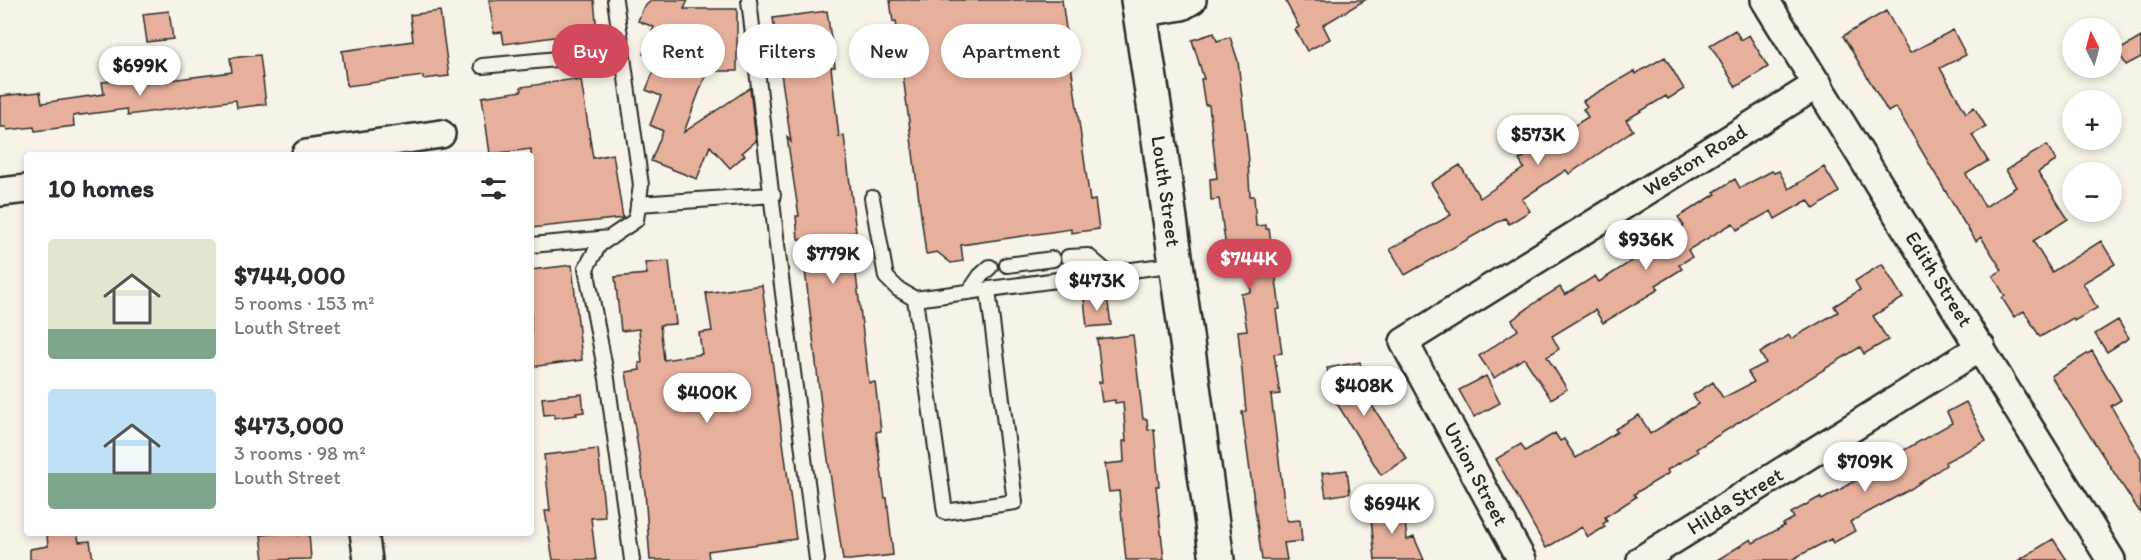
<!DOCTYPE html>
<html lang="en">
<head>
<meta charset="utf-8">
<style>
	body { margin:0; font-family:Itim,sans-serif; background:#f2f2f3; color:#2b2b33; height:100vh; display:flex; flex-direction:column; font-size:22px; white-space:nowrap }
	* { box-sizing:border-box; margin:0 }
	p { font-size:20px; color:#7c7c81 }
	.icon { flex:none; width:33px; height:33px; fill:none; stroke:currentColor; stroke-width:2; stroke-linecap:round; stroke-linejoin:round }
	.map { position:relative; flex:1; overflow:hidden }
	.side { position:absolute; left:24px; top:152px; width:510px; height:384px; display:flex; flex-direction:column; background:#fff; border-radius:6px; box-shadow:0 3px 9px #0003 }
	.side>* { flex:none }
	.top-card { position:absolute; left:552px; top:24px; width:570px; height:54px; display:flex; gap:12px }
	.needle { width:39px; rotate:354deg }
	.fabs { position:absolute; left:2062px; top:18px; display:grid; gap:12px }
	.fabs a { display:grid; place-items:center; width:60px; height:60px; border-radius:50%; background:#fff; box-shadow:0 3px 9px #0003; font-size:30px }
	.price { position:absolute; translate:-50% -51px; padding:0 14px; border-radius:21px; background:#fff; color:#222; font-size:20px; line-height:39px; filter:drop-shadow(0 2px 3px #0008) }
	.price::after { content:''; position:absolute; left:50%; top:36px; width:18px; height:14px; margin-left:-9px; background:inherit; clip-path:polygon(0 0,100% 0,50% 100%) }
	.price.selected { background:#d1495b; color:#fff }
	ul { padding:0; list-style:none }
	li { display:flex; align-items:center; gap:18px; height:150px; padding:0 24px }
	li span { display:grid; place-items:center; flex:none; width:168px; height:120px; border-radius:6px; color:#555 }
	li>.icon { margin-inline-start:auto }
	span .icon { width:72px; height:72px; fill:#fffc; stroke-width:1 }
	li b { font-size:26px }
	h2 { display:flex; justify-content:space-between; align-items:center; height:72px; padding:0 24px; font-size:26px }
	.tag { padding:0 21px; border-radius:27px; background:#fff; box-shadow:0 3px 9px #0003; font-size:21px; line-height:54px }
	.tag.selected { background:#d1495b; color:#fff }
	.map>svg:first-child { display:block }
</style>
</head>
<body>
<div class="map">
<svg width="2141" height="560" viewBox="0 0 2141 560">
	<rect width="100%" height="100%" fill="#f7f3e8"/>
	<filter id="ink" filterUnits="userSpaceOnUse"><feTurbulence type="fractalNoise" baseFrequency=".0167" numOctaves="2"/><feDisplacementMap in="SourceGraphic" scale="12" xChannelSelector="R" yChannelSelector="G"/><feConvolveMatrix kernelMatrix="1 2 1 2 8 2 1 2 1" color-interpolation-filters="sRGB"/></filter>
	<g filter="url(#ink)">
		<path fill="#e7b09c" stroke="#2b2b2b" stroke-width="1.5" d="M 489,0 L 594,0 L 597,31 L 504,44 L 502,32 L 494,33 Z
			M 652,0 L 688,0 L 684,9 L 737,9 L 737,71 L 707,71 L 684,132 L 750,88 L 756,141 L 742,153 L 745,155 L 730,168 L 710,146 L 697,179 L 651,161 L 663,131 L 650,125 L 661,96 L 646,90 L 658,61 L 643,54 L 654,27 L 638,21 L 643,8 Z
			M 890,0 L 1062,0 L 1090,201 L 1095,200 L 1099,229 L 1071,233 L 1071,229 L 961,245 L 963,261 L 951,263 L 937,252 L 926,254 L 896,21 L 893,22 Z
			M 1285,0 L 1365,0 L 1323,25 L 1330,39 L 1307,51 L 1295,29 L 1299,27 Z
			M 169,11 L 173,39 L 147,42 L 143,14 Z
			M 440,11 L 449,76 L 423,79 L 423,76 L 347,86 L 342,51 L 413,41 L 410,15 Z
			M 827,11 L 835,67 L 831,67 L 839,137 L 844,136 L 856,232 L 851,233 L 869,383 L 875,382 L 881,431 L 876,432 L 885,498 L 887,498 L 893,555 L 850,560 L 843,560 L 825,439 L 806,278 L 801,239 L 798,239 L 796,216 L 799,216 L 787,137 L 791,142 L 773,18 Z
			M 1886,11 L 1910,53 L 1953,30 L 1966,55 L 1940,68 L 1966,113 L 1974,107 L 1986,127 L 1972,135 L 1988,161 L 1966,174 L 1985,207 L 2016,187 L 2006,170 L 2047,145 L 2056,161 L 2038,172 L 2068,219 L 2033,241 L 2052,272 L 2101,241 L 2115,264 L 2083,283 L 2097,308 L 2074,321 L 2073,318 L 2040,337 L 2024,311 L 2014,317 L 2002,298 L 2005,296 L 1993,276 L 2002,270 L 1981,237 L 1976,241 L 1963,221 L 1896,107 L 1888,112 L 1843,36 Z
			M 1735,30 L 1741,40 L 1749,35 L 1768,67 L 1736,87 L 1710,45 Z
			M 1214,33 L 1217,41 L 1230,37 L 1238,61 L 1249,161 L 1248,162 L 1250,196 L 1254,196 L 1256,226 L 1266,225 L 1266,229 L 1269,229 L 1280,309 L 1276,310 L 1282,353 L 1274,354 L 1280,394 L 1271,395 L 1286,518 L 1288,521 L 1300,520 L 1302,541 L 1284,543 L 1287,560 L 1262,560 L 1242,412 L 1246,411 L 1238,331 L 1247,330 L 1241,294 L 1251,292 L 1246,253 L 1227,255 L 1219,199 L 1211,200 L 1210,179 L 1217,178 L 1209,105 L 1205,105 L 1201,79 L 1204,79 L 1192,40 Z
			M 2141,37 L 2141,57 L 2126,65 L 2121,56 L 2121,49 Z
			M 260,55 L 266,104 L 237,108 L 236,100 L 128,115 L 127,109 L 73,116 L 74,126 L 35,131 L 34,127 L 7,130 L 6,127 L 0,127 L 0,96 L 40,92 L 42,103 L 104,94 L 102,82 L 104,82 L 146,76 L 147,83 L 232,72 L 230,58 Z
			M 1665,57 L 1684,89 L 1668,99 L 1666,96 L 1626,120 L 1633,130 L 1569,174 L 1566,170 L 1522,199 L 1530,211 L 1509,224 L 1505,218 L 1405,275 L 1390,249 L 1451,215 L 1431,183 L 1460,165 L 1480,198 L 1524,168 L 1519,160 L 1588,117 L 1583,109 L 1587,107 L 1583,101 L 1634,71 L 1635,74 Z
			M 575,79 L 575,81 L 581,80 L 593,158 L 613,154 L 623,218 L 531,228 L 531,149 L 490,154 L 482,97 L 522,91 L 521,87 Z
			M 1824,167 L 1839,192 L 1814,209 L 1808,200 L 1775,219 L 1771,211 L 1737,230 L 1733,223 L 1688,250 L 1692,257 L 1679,265 L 1682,269 L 1656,285 L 1659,289 L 1603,323 L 1595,310 L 1552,336 L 1559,349 L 1547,357 L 1567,389 L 1551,399 L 1524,358 L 1494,378 L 1479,356 L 1518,330 L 1512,320 L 1539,300 L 1560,287 L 1565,295 L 1595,276 L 1599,282 L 1660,243 L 1658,240 L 1684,226 L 1678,217 L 1716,194 L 1714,192 L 1735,179 L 1740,188 L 1772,171 L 1774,173 L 1779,171 L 1789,189 Z
			M 669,261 L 676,324 L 660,325 L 664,360 L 702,354 L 699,333 L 712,331 L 706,293 L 762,285 L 796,539 L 708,551 L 709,560 L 650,560 L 645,492 L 626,372 L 640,370 L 639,363 L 642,363 L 639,329 L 621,331 L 615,277 L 647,274 L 645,263 Z
			M 1882,264 L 1903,298 L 1873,316 L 1888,340 L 1864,354 L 1860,347 L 1696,449 L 1698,452 L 1667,470 L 1669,473 L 1634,494 L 1636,497 L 1605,517 L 1607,521 L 1603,524 L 1605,527 L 1588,537 L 1582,527 L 1546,548 L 1496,459 L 1521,444 L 1525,451 L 1555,433 L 1560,441 L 1564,439 L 1576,458 L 1617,432 L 1615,429 L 1639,415 L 1650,434 L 1698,404 L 1693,395 L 1713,382 L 1723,398 L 1754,382 L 1748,372 L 1766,363 L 1760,353 L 1789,335 L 1791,339 L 1838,312 L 1834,306 L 1860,290 L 1855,281 Z
			M 572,265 L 582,360 L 531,367 L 531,270 Z
			M 1107,296 L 1111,325 L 1087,327 L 1084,299 Z
			M 2118,320 L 2129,338 L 2107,352 L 2095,334 Z
			M 1133,335 L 1143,419 L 1147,419 L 1148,430 L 1154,429 L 1159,486 L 1156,486 L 1164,560 L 1126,560 L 1119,491 L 1109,492 L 1105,464 L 1124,462 L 1123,441 L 1126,441 L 1123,402 L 1115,403 L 1115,400 L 1102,402 L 1099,382 L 1102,382 L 1097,339 Z
			M 2092,351 L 2121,400 L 2111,406 L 2141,458 L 2141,514 L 2051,376 Z
			M 1360,362 L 1367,398 L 1407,459 L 1381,475 L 1333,397 L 1327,368 Z
			M 1486,376 L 1500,403 L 1474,417 L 1459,390 Z
			M 582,394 L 584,412 L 576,413 L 577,415 L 554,418 L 554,414 L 544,415 L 542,398 Z
			M 1966,402 L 1986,441 L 1945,462 L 1946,465 L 1909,490 L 1850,522 L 1855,531 L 1833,543 L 1831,539 L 1791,560 L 1717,560 L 1751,539 L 1753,543 L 1784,526 L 1783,524 L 1794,518 L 1791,513 L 1820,497 L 1822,500 L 1853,482 L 1861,476 L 1857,470 L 1889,452 L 1892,457 L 1952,423 L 1947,412 Z
			M 598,449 L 605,517 L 591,518 L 596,560 L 553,560 L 545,511 L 550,511 L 544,455 Z
			M 1347,470 L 1350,493 L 1326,497 L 1322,473 Z
			M 1403,504 L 1407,540 L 1414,537 L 1424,560 L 1375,560 L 1370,507 Z
			M 63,532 L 77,532 L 79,542 L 90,541 L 93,560 L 30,560 L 30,549 L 48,546 L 47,535 Z
			M 297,532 L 297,535 L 309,533 L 311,559 L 264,560 L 261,535 Z
			M 2053,539 L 2067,560 L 2019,560 Z"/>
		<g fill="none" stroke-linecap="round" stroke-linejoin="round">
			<defs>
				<path id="lane" d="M 615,0 L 641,185 L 636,220 L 599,245 L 586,268 L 607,379 L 632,560
					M 749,0 L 779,262 L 817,560
					M 482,66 L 622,53
					M 872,198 L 886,277 L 898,289 L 915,299
					M 638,204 L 773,195
					M 531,245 L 610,238
					M 1068,257 L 1088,256 L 1108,273
					M 1007,265 L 1053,259
					M 988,290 L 1015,502 L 945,512 L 915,299 L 1177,264
					M 969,292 L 980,276 L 990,267"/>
				<path id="street" d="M 1765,0 L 2111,560
					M 1140,13 L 1182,6 L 1192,0
					M 306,154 L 441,134
					M 0,192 L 27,189
					M 364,532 L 368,560
					M 1522,560 L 1404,342 L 1818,84
					M 1641,560 L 1981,347"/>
				<path id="secondary" d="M 1138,0 L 1156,118 L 1217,560"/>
			</defs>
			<use href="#lane" stroke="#2b2b2b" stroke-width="18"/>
			<use href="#street" stroke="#2b2b2b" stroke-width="32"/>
			<use href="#secondary" stroke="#2b2b2b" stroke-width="38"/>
			<use href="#lane" stroke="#f7f3e8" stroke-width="14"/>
			<use href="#street" stroke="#f7f3e8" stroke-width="27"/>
			<use href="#secondary" stroke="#f7f3e8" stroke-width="33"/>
		</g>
	</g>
	<g text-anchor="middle" stroke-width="4.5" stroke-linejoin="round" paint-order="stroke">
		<g font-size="21" fill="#2b2b2b" stroke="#f7f3e8">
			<text transform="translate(1695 160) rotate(-32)" y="7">Weston Road</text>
			<text transform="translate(1166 191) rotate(82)" y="7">Louth Street</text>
			<text transform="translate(1939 279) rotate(58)" y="7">Edith Street</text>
			<text transform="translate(1476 474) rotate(62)" y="7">Union Street</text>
			<text transform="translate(1735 501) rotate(-32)" y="7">Hilda Street</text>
		</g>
	</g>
</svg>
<div class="fabs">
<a><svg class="needle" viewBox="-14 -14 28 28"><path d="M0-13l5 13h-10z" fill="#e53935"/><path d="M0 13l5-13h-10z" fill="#7c7c81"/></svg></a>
<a>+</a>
<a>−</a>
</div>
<b class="price" style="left:140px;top:97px">$699K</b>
<b class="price" style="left:1538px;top:166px">$573K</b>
<b class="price" style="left:1646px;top:271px">$936K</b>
<b class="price" style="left:833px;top:285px">$779K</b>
<b class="price selected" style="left:1249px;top:290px">$744K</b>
<b class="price" style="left:1097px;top:312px">$473K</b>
<b class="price" style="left:1364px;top:417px">$408K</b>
<b class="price" style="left:707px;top:424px">$400K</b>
<b class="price" style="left:1865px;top:493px">$709K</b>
<b class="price" style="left:1392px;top:535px">$694K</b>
<div class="top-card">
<a class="tag selected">Buy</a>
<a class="tag">Rent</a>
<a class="tag">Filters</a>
<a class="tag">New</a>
<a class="tag">Apartment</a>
</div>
<section class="side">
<h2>10 homes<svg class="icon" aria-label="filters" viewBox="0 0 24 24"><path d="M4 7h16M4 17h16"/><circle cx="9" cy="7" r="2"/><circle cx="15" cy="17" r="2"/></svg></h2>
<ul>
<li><span style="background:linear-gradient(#dfe7d0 75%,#7fa58c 0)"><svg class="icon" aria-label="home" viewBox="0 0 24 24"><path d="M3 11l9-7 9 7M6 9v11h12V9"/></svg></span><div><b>$744,000</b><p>5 rooms · 153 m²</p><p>Louth Street</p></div></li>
<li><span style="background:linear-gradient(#bfe0f5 70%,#7fa58c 0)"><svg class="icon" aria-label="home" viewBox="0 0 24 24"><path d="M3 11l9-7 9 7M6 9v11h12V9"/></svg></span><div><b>$473,000</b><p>3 rooms · 98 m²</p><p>Louth Street</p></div></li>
</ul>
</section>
</div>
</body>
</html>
